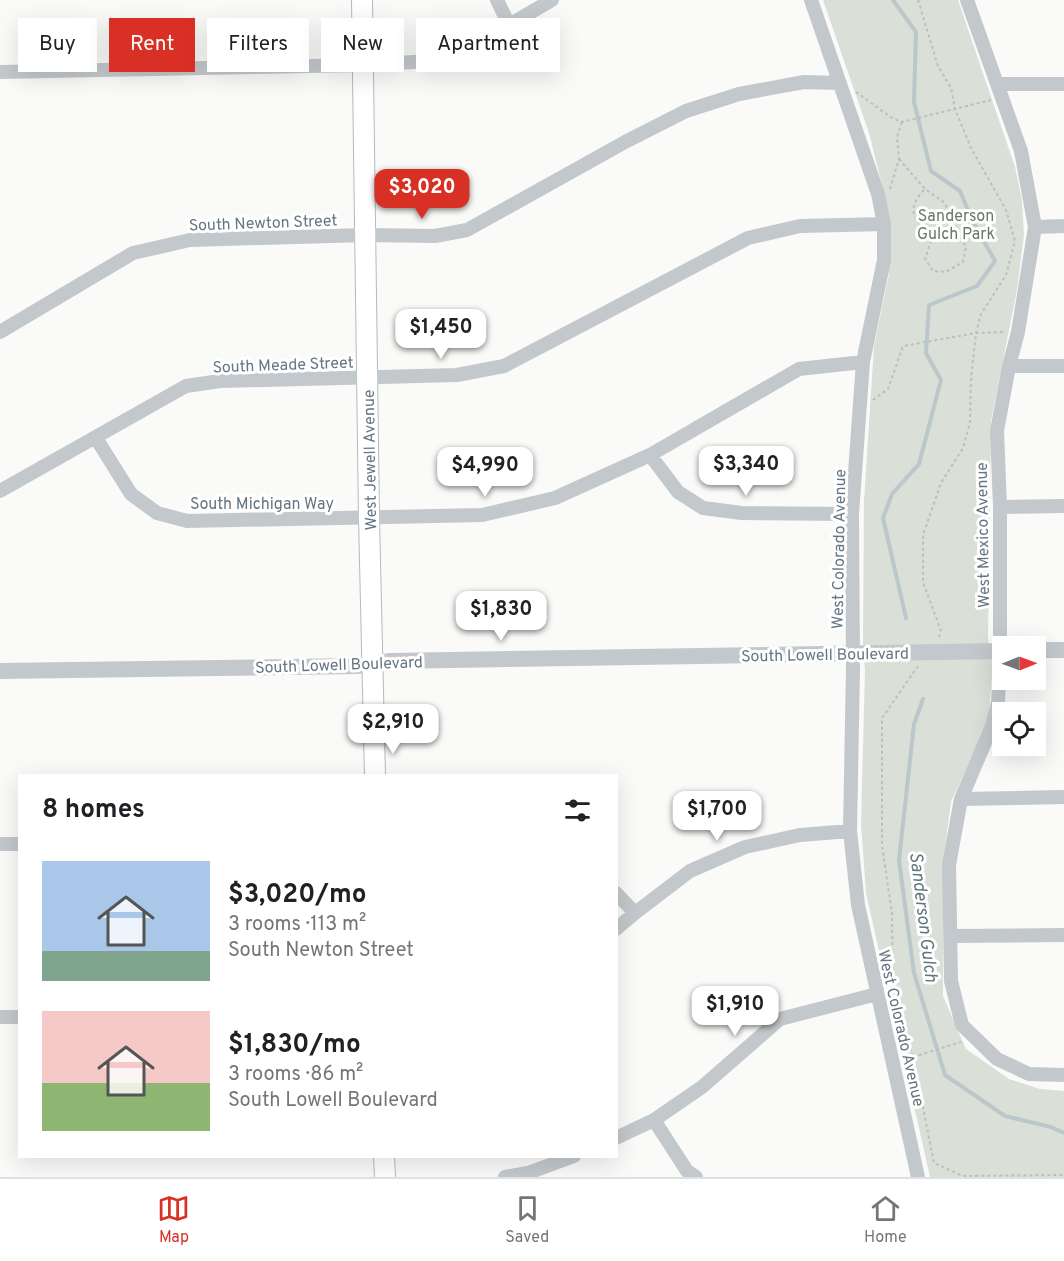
<!DOCTYPE html>
<html lang="en">
<head>
<meta charset="utf-8">
<style>
	body { margin:0; font-family:Overpass,sans-serif; background:#f2f2f2; color:#202124; height:100vh; display:flex; flex-direction:column; font-size:22px; white-space:nowrap }
	* { box-sizing:border-box; margin:0 }
	p { font-size:20px; color:#757577 }
	.icon { flex:none; width:33px; height:33px; fill:none; stroke:currentColor; stroke-width:2; stroke-linecap:round; stroke-linejoin:round }
	.map { position:relative; flex:1; overflow:hidden }
	.side { position:absolute; left:18px; top:774px; width:600px; height:384px; display:flex; flex-direction:column; background:#fff; border-radius:0px; box-shadow:0 6px 24px #0002 }
	.side>* { flex:none }
	.guide { position:absolute; left:18px; top:18px; width:600px; height:54px; display:flex; gap:12px }
	.needle { width:39px; rotate:89deg }
	.controls { position:absolute; left:992px; top:636px; display:grid; gap:12px }
	.controls a { display:grid; place-items:center; width:54px; height:54px; border-radius:0px; background:#fff; box-shadow:0 6px 24px #0002; font-size:30px }
	.price { position:absolute; translate:-50% -51px; padding:0 14px; border-radius:12px; background:#fff; color:#222; font-size:20px; line-height:39px; filter:drop-shadow(0 2px 3px #0008) }
	.price::after { content:''; position:absolute; left:50%; top:36px; width:18px; height:14px; margin-left:-9px; background:inherit; clip-path:polygon(0 0,100% 0,50% 100%) }
	.price.current { background:#d93025; color:#fff }
	ul { padding:0; list-style:none }
	li { display:flex; align-items:center; gap:18px; height:150px; padding:0 24px }
	li span { display:grid; place-items:center; flex:none; width:168px; height:120px; border-radius:0px; color:#555 }
	li>.icon { margin-inline-start:auto }
	span .icon { width:72px; height:72px; fill:#fffc; stroke-width:1 }
	li b { font-size:26px }
	h2 { display:flex; justify-content:space-between; align-items:center; height:72px; padding:0 24px; font-size:26px }
	.chip { padding:0 21px; border-radius:0px; background:#fff; box-shadow:0 6px 24px #0002; font-size:21px; line-height:54px }
	.chip.current { background:#d93025; color:#fff }
	.tab-bar { display:flex; justify-content:space-around; align-items:center; height:84px; border-top:2px solid #e0e0e0; background:#fff; font-size:16px; color:#757577 }
	.tab-bar a { display:grid; justify-items:center; gap:3px }
	.tab-bar .current { color:#d93025 }
	.map>svg:first-child { display:block }
</style>
</head>
<body>
<div class="map">
<svg width="1064" height="1177" viewBox="0 0 1064 1177">
	<rect width="100%" height="100%" fill="#fafaf8"/>
	<path fill="#dadfd7" d="M 823,0 L 958,0 L 1015,167 L 1022,200 L 1024,235 L 1017,290 L 991,421 L 988,639 L 993,667 L 988,721 L 951,802 L 943,863 L 943,996 L 966,1049 L 1009,1079 L 1040,1089 L 1064,1091 L 1064,1177 L 930,1177 L 866,893 L 861,824 L 865,671 L 863,643 L 864,501 L 874,346 L 889,274 L 890,233 L 887,205 L 869,133 Z"/>
	<g fill="none" stroke-linecap="round" stroke-linejoin="round">
		<path stroke="#bbc7cb" stroke-width="4" d="M 893,0 L 916,32 L 914,102 L 931,171 L 960,191 L 972,220 L 995,261 L 977,286 L 929,305 L 926,353 L 941,380 L 919,464 L 892,494 L 883,518 L 906,618
			M 923,699 L 914,724 L 899,860 L 914,973 L 945,1075 L 1005,1116 L 1051,1127 L 1064,1133"/>
		<defs>
			<path id="secondary" d="M 362,0 L 369,518 L 375,776
				M 384,1156 L 385,1177"/>
		</defs>
		<use href="#secondary" stroke="#b3babf" stroke-width="22"/>
		<path stroke="#bbbfc2" stroke-width="2" stroke-dasharray="3 3" stroke-linecap="butt" d="M 918,0 L 938,66 L 951,88 L 955,109 L 971,148 L 1006,210 L 1015,241 L 1006,275 L 981,314 L 976,333 L 971,378 L 970,423 L 963,448 L 941,483 L 923,535 L 923,582 L 941,631 L 939,637
			M 856,92 L 892,118 L 902,122 L 991,100
			M 899,159 L 925,189 L 945,203 L 955,228 L 966,247 L 963,262 L 946,272 L 933,271 L 925,259 L 933,235 L 955,228
			M 890,189 L 899,159 L 897,137 L 902,122
			M 924,190 C 905,210 914,221 933,235
			M 873,400 L 888,389 L 903,346 L 976,333 L 1006,332
			M 918,666 L 882,718 L 882,845 L 892,914 L 893,989 L 913,1057 L 934,1163 L 963,1176 L 1064,1175
			M 913,1057 L 961,1042"/>
		<path stroke="#c3c8cc" stroke-width="14" d="M 497,0 L 509,25
			M 811,0 L 878,194 L 884,224 L 884,260 L 863,362 L 852,514 L 853,667 L 850,831 L 858,905 L 918,1177
			M 967,0 L 1021,151 L 1035,227 L 1018,332 L 1009,366 L 997,431 L 1000,507 L 1000,664 L 998,702 L 992,726 L 961,799 L 949,865 L 951,981 L 962,1025 L 997,1059 L 1029,1074 L 1064,1075
			M 0,72 L 363,65 L 431,61 L 509,25 L 552,0
			M 998,84 L 1064,84
			M 1035,227 L 1064,226
			M 0,332 L 133,253 L 190,240 L 365,235 L 435,236 L 467,230 L 625,142 L 686,111 L 739,94 L 804,82 L 840,83
			M 1009,366 L 1064,366
			M 96,438 L 131,494 L 157,513 L 187,521 L 482,515 L 555,498 L 650,455 L 799,369 L 863,362
			M 650,455 L 678,492 L 703,508 L 742,513 L 852,514
			M 0,491 L 186,386 L 220,381 L 457,375 L 504,366 L 748,238 L 800,226 L 884,224
			M 1000,507 L 1064,506
			M 961,799 L 1064,797
			M 0,844 L 20,844
			M 616,893 L 635,913
			M 616,929 L 635,913 L 690,871 L 745,847 L 800,835 L 850,831
			M 951,936 L 1064,935
			M 0,1017 L 20,1017
			M 654,1120 L 687,1171 L 696,1177
			M 616,1138 L 654,1120 L 702,1087 L 780,1019 L 877,994
			M 505,1177 L 528,1173 L 574,1156"/>
		<path stroke="#c3c8cc" stroke-width="16" d="M 1035,650 L 1064,650
			M 0,671 L 357,666 L 391,661 L 1002,651"/>
		<use href="#secondary" stroke="#fff" stroke-width="20"/>
	</g>
	<g text-anchor="middle" stroke-width="6" stroke-linejoin="round" paint-order="stroke">
		<g font-size="16" fill="#687a64" stroke="#fff">
			<text x="956" y="221">Sanderson<tspan x="956" dy="18">Gulch Park</tspan></text>
		</g>
		<g font-size="16" fill="#657683" stroke="#fff">
			<text transform="translate(263 222) rotate(-2)" y="6">South Newton Street</text>
			<text transform="translate(283 364) rotate(-2)" y="6">South Meade Street</text>
			<text transform="translate(369 460) rotate(-91)" y="6">West Jewell Avenue</text>
			<text x="262" y="509">South Michigan Way</text>
			<text transform="translate(982 535) rotate(-91)" y="6">West Mexico Avenue</text>
			<text transform="translate(838 549) rotate(-89)" y="6">West Colorado Avenue</text>
			<text transform="translate(825 654) rotate(-1)" y="6">South Lowell Boulevard</text>
			<text transform="translate(339 664) rotate(-2)" y="6">South Lowell Boulevard</text>
			<text transform="translate(902 1028) rotate(77)" y="6">West Colorado Avenue</text>
		</g>
		<g font-size="18" font-style="italic" fill="#60757c" stroke="#fff">
			<text transform="translate(924 917) rotate(83)" y="6">Sanderson Gulch</text>
		</g>
	</g>
</svg>
<div class="controls">
<a><svg class="needle" viewBox="-14 -14 28 28"><path d="M0-13l5 13h-10z" fill="#e53935"/><path d="M0 13l5-13h-10z" fill="#757577"/></svg></a>
<a><svg class="icon" aria-label="locate" viewBox="0 0 24 24"><circle cx="12" cy="12" r="6"/><path d="M12 2v4M12 18v4M2 12h4M18 12h4"/></svg></a>
</div>
<b class="price current" style="left:422px;top:220px">$3,020</b>
<b class="price" style="left:441px;top:360px">$1,450</b>
<b class="price" style="left:746px;top:497px">$3,340</b>
<b class="price" style="left:485px;top:498px">$4,990</b>
<b class="price" style="left:501px;top:642px">$1,830</b>
<b class="price" style="left:393px;top:755px">$2,910</b>
<b class="price" style="left:717px;top:842px">$1,700</b>
<b class="price" style="left:735px;top:1037px">$1,910</b>
<div class="guide">
<a class="chip">Buy</a>
<a class="chip current">Rent</a>
<a class="chip">Filters</a>
<a class="chip">New</a>
<a class="chip">Apartment</a>
</div>
<section class="side">
<h2>8 homes<svg class="icon" aria-label="filters" viewBox="0 0 24 24"><path d="M4 7h16M4 17h16"/><circle cx="9" cy="7" r="2"/><circle cx="15" cy="17" r="2"/></svg></h2>
<ul>
<li><span style="background:linear-gradient(#a9c7e8 75%,#7fa58c 0)"><svg class="icon" aria-label="home" viewBox="0 0 24 24"><path d="M3 11l9-7 9 7M6 9v11h12V9"/></svg></span><div><b>$3,020/mo</b><p>3 rooms · 113 m²</p><p>South Newton Street</p></div></li>
<li><span style="background:linear-gradient(#f6c9c9 60%,#8fb573 0)"><svg class="icon" aria-label="home" viewBox="0 0 24 24"><path d="M3 11l9-7 9 7M6 9v11h12V9"/></svg></span><div><b>$1,830/mo</b><p>3 rooms · 86 m²</p><p>South Lowell Boulevard</p></div></li>
</ul>
</section>
</div>
<nav class="tab-bar">
<a class="current"><svg class="icon" aria-label="map" viewBox="0 0 24 24"><path d="M3 6l6-2 6 2 6-2v14l-6 2-6-2-6 2zM9 4v14M15 6v14"/></svg>Map</a>
<a><svg class="icon" aria-label="saved" viewBox="0 0 24 24"><path d="M7 4h10v16l-5-4-5 4z"/></svg>Saved</a>
<a><svg class="icon" aria-label="home" viewBox="0 0 24 24"><path d="M3 11l9-7 9 7M6 9v11h12V9"/></svg>Home</a>
</nav>
</body>
</html>
